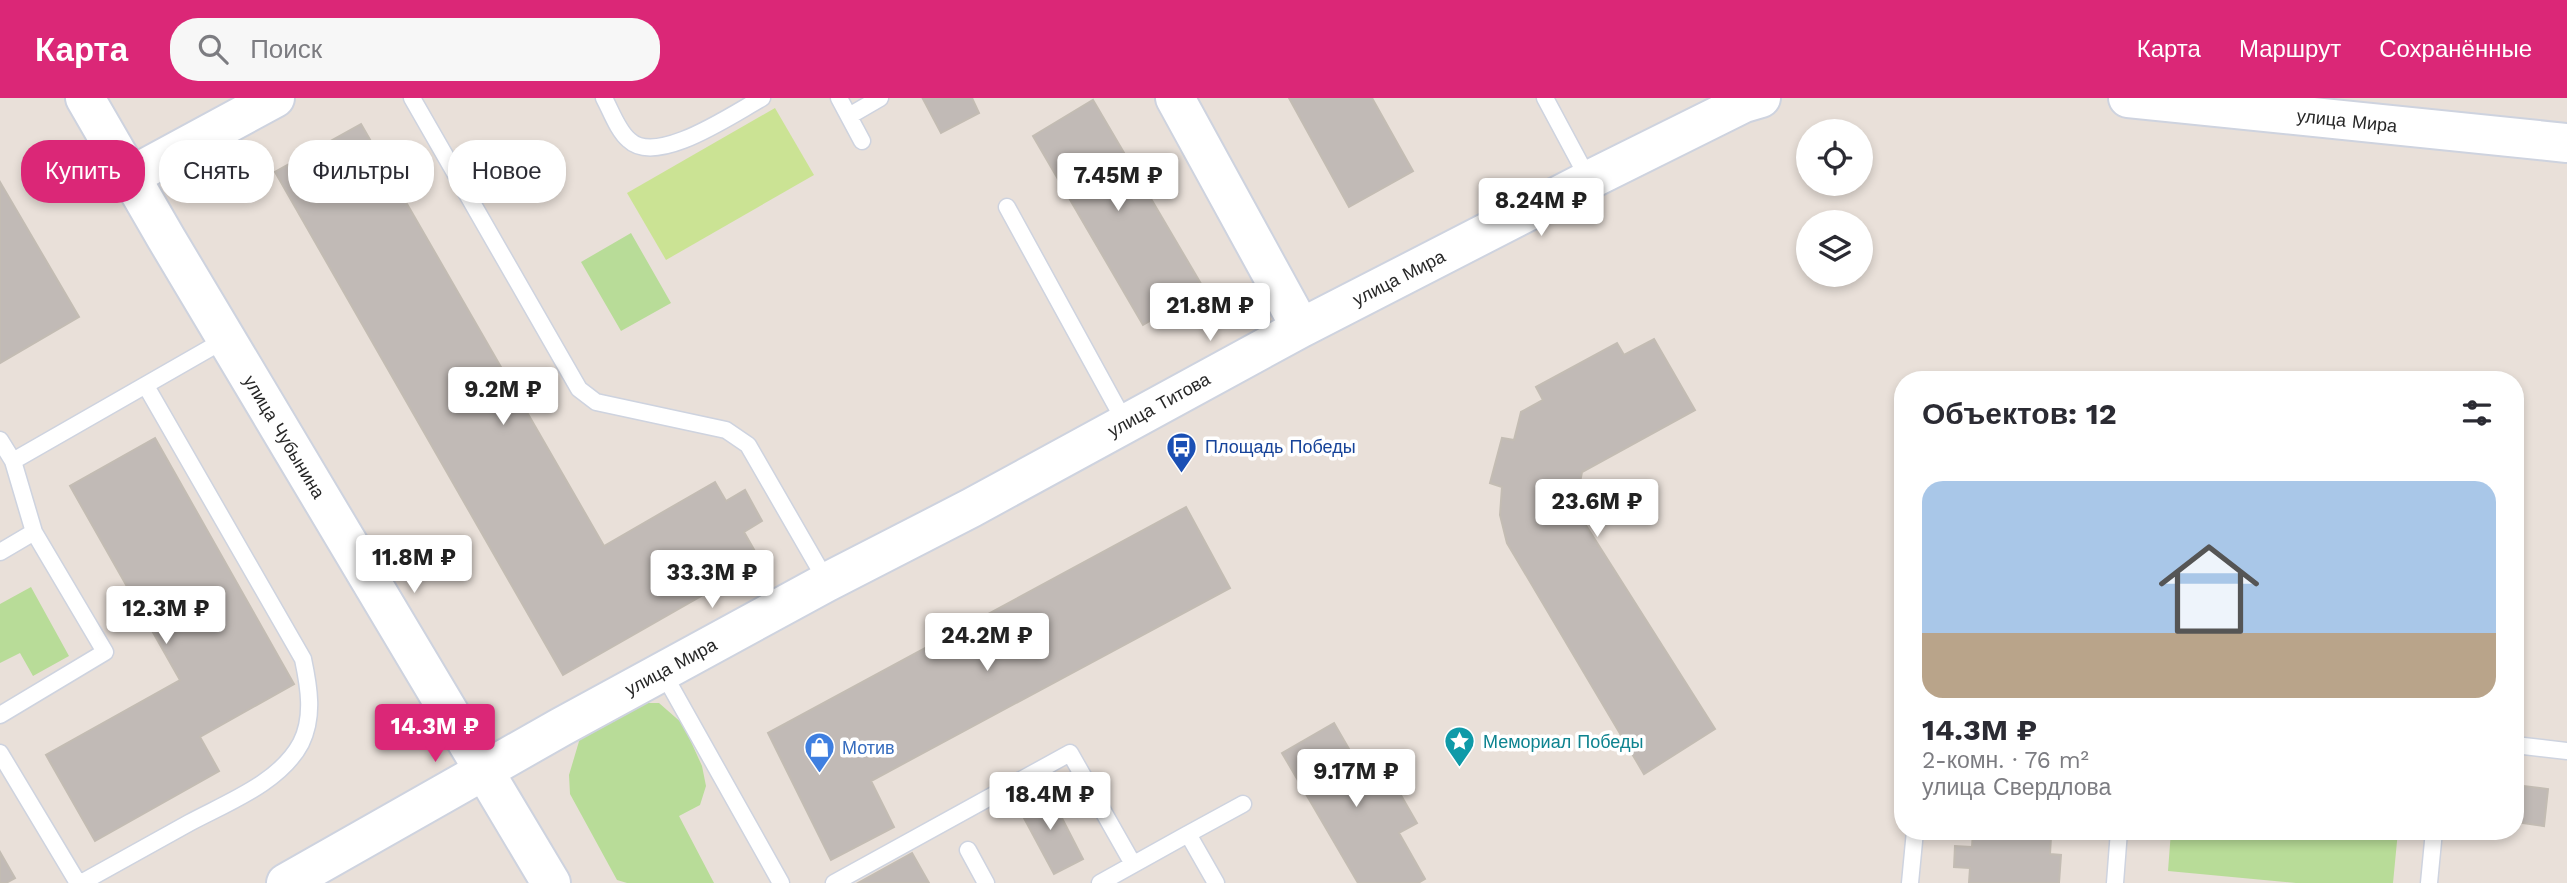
<!DOCTYPE html>
<html lang="ru">
<head>
<meta charset="utf-8">
<style>
	body { margin:0; font-family:"Work Sans",sans-serif; background:#f7f7f7; color:#2b2b33; height:100vh; display:flex; flex-direction:column; font-size:26px; white-space:nowrap }
	* { box-sizing:border-box; margin:0 }
	p { font-size:23px; color:#7c7c81 }
	.icon { flex:none; width:38px; height:38px; fill:none; stroke:currentColor; stroke-width:2; stroke-linecap:round; stroke-linejoin:round }
	.map { position:relative; flex:1; overflow:hidden }
	.panel { position:absolute; left:1894px; top:273px; width:630px; height:469px; display:flex; flex-direction:column; background:#fff; border-radius:28px; box-shadow:0 4px 10px #0003 }
	.panel>* { flex:none }
	.banner { position:absolute; left:21px; top:42px; width:665px; height:63px; display:flex; gap:14px }
	.tools { position:absolute; left:1796px; top:21px; display:grid; gap:14px }
	.tools a { display:grid; place-items:center; width:77px; height:77px; border-radius:50%; background:#fff; box-shadow:0 4px 10px #0003; font-size:35px }
	.price { position:absolute; translate:-50% -60px; padding:0 16px; border-radius:7px; background:#fff; color:#222; font-size:23px; line-height:46px; filter:drop-shadow(0 2px 4px #0008) }
	.price::after { content:''; position:absolute; left:50%; top:42px; width:21px; height:16px; margin-left:-10px; background:inherit; clip-path:polygon(0 0,100% 0,50% 100%) }
	.price.active { background:#db2777; color:#fff }
	ul { padding:0; list-style:none }
	li { display:grid; align-content:center; gap:14px; height:371px; padding:0 28px }
	li+li { border-top:2px solid #e1e1e2 }
	li span { display:grid; place-items:center; height:217px; border-radius:21px; color:#555 }
	li>.icon { margin-inline-start:auto }
	span .icon { width:126px; height:126px; fill:#fffc; stroke-width:1 }
	li b { font-size:30px }
	h2 { display:flex; justify-content:space-between; align-items:center; height:84px; padding:0 28px; font-size:30px }
	.chip { padding:0 24px; border-radius:28px; background:#fff; box-shadow:0 4px 10px #0003; font-size:24px; line-height:63px }
	.chip.active { background:#db2777; color:#fff }
	header { display:flex; align-items:center; gap:42px; box-sizing:border-box; height:98px; padding:0 35px; background:#db2777; color:#fff }
	header strong { font-size:33px }
	nav { display:flex; gap:38px; margin-inline-start:auto; font-size:24px }
	.search { width:490px; height:63px; background:#f7f7f7; display:flex; align-items:center; gap:18px; box-sizing:border-box; padding:0 24px; border-radius:28px; color:#7c7c81; font-size:26px }
	.map>svg:first-child { display:block }
</style>
</head>
<body>
<header>
<strong>Карта</strong>
<div class="search"><svg class="icon" aria-label="search" viewBox="0 0 24 24"><circle cx="10" cy="10" r="6"/><path d="M15 15l6 6"/></svg>Поиск</div>
<nav><a>Карта</a><a>Маршрут</a><a>Сохранённые</a></nav>
</header>
<div class="map">
<svg width="2567" height="785" viewBox="0 0 2567 785">
	<rect width="100%" height="100%" fill="#e9e0d9"/>
	<path fill="#b8dc98" d="M 631,135 L 671,205 L 621,233 L 581,164 Z
		M 31,489 L 69,558 L 33,578 L 20,555 L 0,565 L 0,506 Z
		M 640,605 L 659,605 L 683,626 L 702,668 L 706,688 L 700,707 L 679,718 L 714,785 L 627,785 L 617,782 L 570,696 L 569,677 L 580,640 L 626,616 Z
		M 2171,733 L 2398,733 L 2393,785 L 2296,785 L 2168,773 Z"/>
	<path fill="#cbe394" d="M 775,10 L 814,77 L 666,162 L 627,95 Z"/>
	<path fill="#c1bab6" stroke="#c3bcb3" stroke-width="2" d="M 972,0 L 979,15 L 941,35 L 923,1 Z
		M 1289,0 L 1372,0 L 1413,73 L 1349,109 Z
		M 1093,2 L 1204,191 L 1143,227 L 1033,38 Z
		M 361,26 L 604,448 L 715,384 L 726,403 L 745,392 L 762,423 L 744,434 L 761,464 L 563,577 L 275,74 Z
		M 0,84 L 79,219 L 0,265 Z
		M 1654,241 L 1695,312 L 1582,374 L 1575,410 L 1715,631 L 1644,676 L 1507,445 L 1500,417 L 1502,389 L 1490,385 L 1502,340 L 1514,342 L 1521,314 L 1543,302 L 1536,289 L 1617,245 L 1624,257 Z
		M 155,340 L 294,586 L 200,639 L 219,673 L 95,743 L 46,657 L 180,582 L 70,388 Z
		M 1186,409 L 1230,490 L 871,683 L 894,729 L 831,762 L 768,635 Z
		M 1334,625 L 1364,677 L 1383,666 L 1417,725 L 1399,735 L 1425,781 L 1418,785 L 1358,785 L 1282,655 Z
		M 2515,687 L 2548,691 L 2544,728 L 2515,724 Z
		M 1047,691 L 1083,761 L 1054,776 L 1017,707 Z
		M 1973,733 L 2038,733 L 2038,739 L 2051,739 L 2050,756 L 2061,757 L 2059,785 L 1969,785 L 1970,770 L 1954,769 L 1955,748 L 1972,749 Z
		M 0,754 L 15,780 L 6,785 L 0,785 Z
		M 912,755 L 929,785 L 858,785 Z"/>
	<g fill="none" stroke-linecap="round" stroke-linejoin="round">
		<defs>
			<path id="service" d="M 412,0 L 579,291 L 596,304 L 726,332 L 748,347 L 827,484
				M 604,0 C 611,13 618,33 629,42 C 657,69 734,15 762,0
				M 839,0 L 862,43
				M 1545,0 L 1589,82
				M 849,18 L 880,0
				M 1007,109 L 1126,326
				M 0,342 L 13,363 L 34,434 L 105,554 L 0,617
				M 13,363 L 226,241
				M 0,454 L 34,434
				M 662,573 L 781,785
				M 2515,647 L 2567,653
				M 0,655 L 78,785
				M 1188,736 L 1243,706
				M 968,752 L 986,785
				M 81,785 C 117,765 153,745 189,725 C 226,705 280,685 301,645 C 314,619 309,589 303,561 L 146,288
				M 834,785 L 1070,655 L 1133,766
				M 1100,785 L 1188,736 L 1216,785
				M 1910,785 L 1915,733
				M 2115,785 L 2119,733
				M 2429,785 L 2434,733"/>
			<path id="tertiary" d="M 2128,0 L 2567,45
				M 131,78 L 275,0
				M 1301,230 L 1589,82 L 1744,5 L 1761,0
				M 286,785 L 561,629 L 827,484 L 971,410 L 1301,230 L 1175,0"/>
			<path id="secondary" d="M 85,0 L 166,140 L 551,785"/>
		</defs>
		<use href="#service" stroke="#ced3df" stroke-width="19"/>
		<use href="#tertiary" stroke="#ced3df" stroke-width="42"/>
		<use href="#secondary" stroke="#ced3df" stroke-width="42"/>
		<use href="#service" stroke="#fff" stroke-width="16"/>
		<use href="#tertiary" stroke="#fff" stroke-width="38"/>
		<use href="#secondary" stroke="#fff" stroke-width="38"/>
	</g>
	<defs>
		<symbol id="bus-pin" viewBox="-11 -11 22 30"><path d="M0 17L-7.5 6A9.5 9.5 0 1 1 7.5 6Z" fill="#1a4fb4" stroke="#fff"/><path d="M-5-6H5V4H4V6H2V4H-2V6H-4V4H-5ZM-3.5-4V0h7V-4ZM-3.5 1.2v1.5H-2V1.2ZM2 1.2v1.5H3.5V1.2Z" fill="#fff"/></symbol>
		<symbol id="sight-pin" viewBox="-11 -11 22 30"><path d="M0 17L-7.5 6A9.5 9.5 0 1 1 7.5 6Z" fill="#0f9aa8" stroke="#fff"/><path d="M0-6L1.8-2.2L6-1.7L2.9 1.2L3.7 5.4L0 3.3L-3.7 5.4L-2.9 1.2L-6-1.7L-1.8-2.2Z" fill="#fff"/></symbol>
		<symbol id="shop-pin" viewBox="-11 -11 22 30"><path d="M0 17L-7.5 6A9.5 9.5 0 1 1 7.5 6Z" fill="#3f7fe0" stroke="#fff"/><path d="M-5-2.5h2.3a2.7 3.5 0 0 1 5.4 0H5L5.5 6h-11ZM-1.5-2.5h3a1.5 2.3 0 0 0-3 0Z" fill="#fff"/></symbol>
	</defs>
	<g fill-rule="evenodd">
		<use href="#bus-pin" x="1164" y="332" width="35" height="47"/>
		<use href="#sight-pin" x="1442" y="626" width="35" height="47"/>
		<use href="#shop-pin" x="802" y="632" width="35" height="47"/>
	</g>
	<g text-anchor="middle" stroke-width="7" stroke-linejoin="round" paint-order="stroke">
		<g font-size="18" fill="#272727" stroke="#fff">
			<text transform="translate(2347 23) rotate(6)" y="6">улица Мира</text>
			<text transform="translate(1399 180) rotate(-27)" y="6">улица Мира</text>
			<text transform="translate(1159 307) rotate(-29)" y="6">улица Титова</text>
			<text transform="translate(284 339) rotate(59)" y="6">улица Чубынина</text>
			<text transform="translate(671 569) rotate(-28)" y="6">улица Мира</text>
		</g>
		<g font-size="18" fill="#164399" stroke="#fff" text-anchor="start">
			<text x="1205" y="355">Площадь Победы</text>
		</g>
		<g font-size="18" fill="#0d838f" stroke="#fff" text-anchor="start">
			<text x="1483" y="650">Мемориал Победы</text>
		</g>
		<g font-size="18" fill="#366cbe" stroke="#fff" text-anchor="start">
			<text x="842" y="656">Мотив</text>
		</g>
	</g>
</svg>
<div class="tools">
<a><svg class="icon" aria-label="locate" viewBox="0 0 24 24"><circle cx="12" cy="12" r="6"/><path d="M12 2v4M12 18v4M2 12h4M18 12h4"/></svg></a>
<a><svg class="icon" aria-label="layers" viewBox="0 0 24 24"><path d="M12 4l9 5-9 5-9-5zM3 14l9 5 9-5"/></svg></a>
</div>
<b class="price" style="left:1118px;top:115px">7.45M ₽</b>
<b class="price" style="left:1541px;top:140px">8.24M ₽</b>
<b class="price" style="left:1210px;top:245px">21.8M ₽</b>
<b class="price" style="left:503px;top:329px">9.2M ₽</b>
<b class="price" style="left:1597px;top:441px">23.6M ₽</b>
<b class="price" style="left:414px;top:497px">11.8M ₽</b>
<b class="price" style="left:712px;top:512px">33.3M ₽</b>
<b class="price" style="left:166px;top:548px">12.3M ₽</b>
<b class="price" style="left:987px;top:575px">24.2M ₽</b>
<b class="price active" style="left:435px;top:666px">14.3M ₽</b>
<b class="price" style="left:1356px;top:711px">9.17M ₽</b>
<b class="price" style="left:1050px;top:734px">18.4M ₽</b>
<div class="banner">
<a class="chip active">Купить</a>
<a class="chip">Снять</a>
<a class="chip">Фильтры</a>
<a class="chip">Новое</a>
</div>
<section class="panel">
<h2>Объектов: 12<svg class="icon" aria-label="filters" viewBox="0 0 24 24"><path d="M4 7h16M4 17h16"/><circle cx="9" cy="7" r="2"/><circle cx="15" cy="17" r="2"/></svg></h2>
<ul>
<li><span style="background:linear-gradient(#a9c7e8 70%,#b9a48a 0)"><svg class="icon" aria-label="home" viewBox="0 0 24 24"><path d="M3 11l9-7 9 7M6 9v11h12V9"/></svg></span><div><b>14.3M ₽</b><p>2-комн. · 76 m²</p><p>улица Свердлова</p></div></li>
</ul>
</section>
</div>
</body>
</html>
